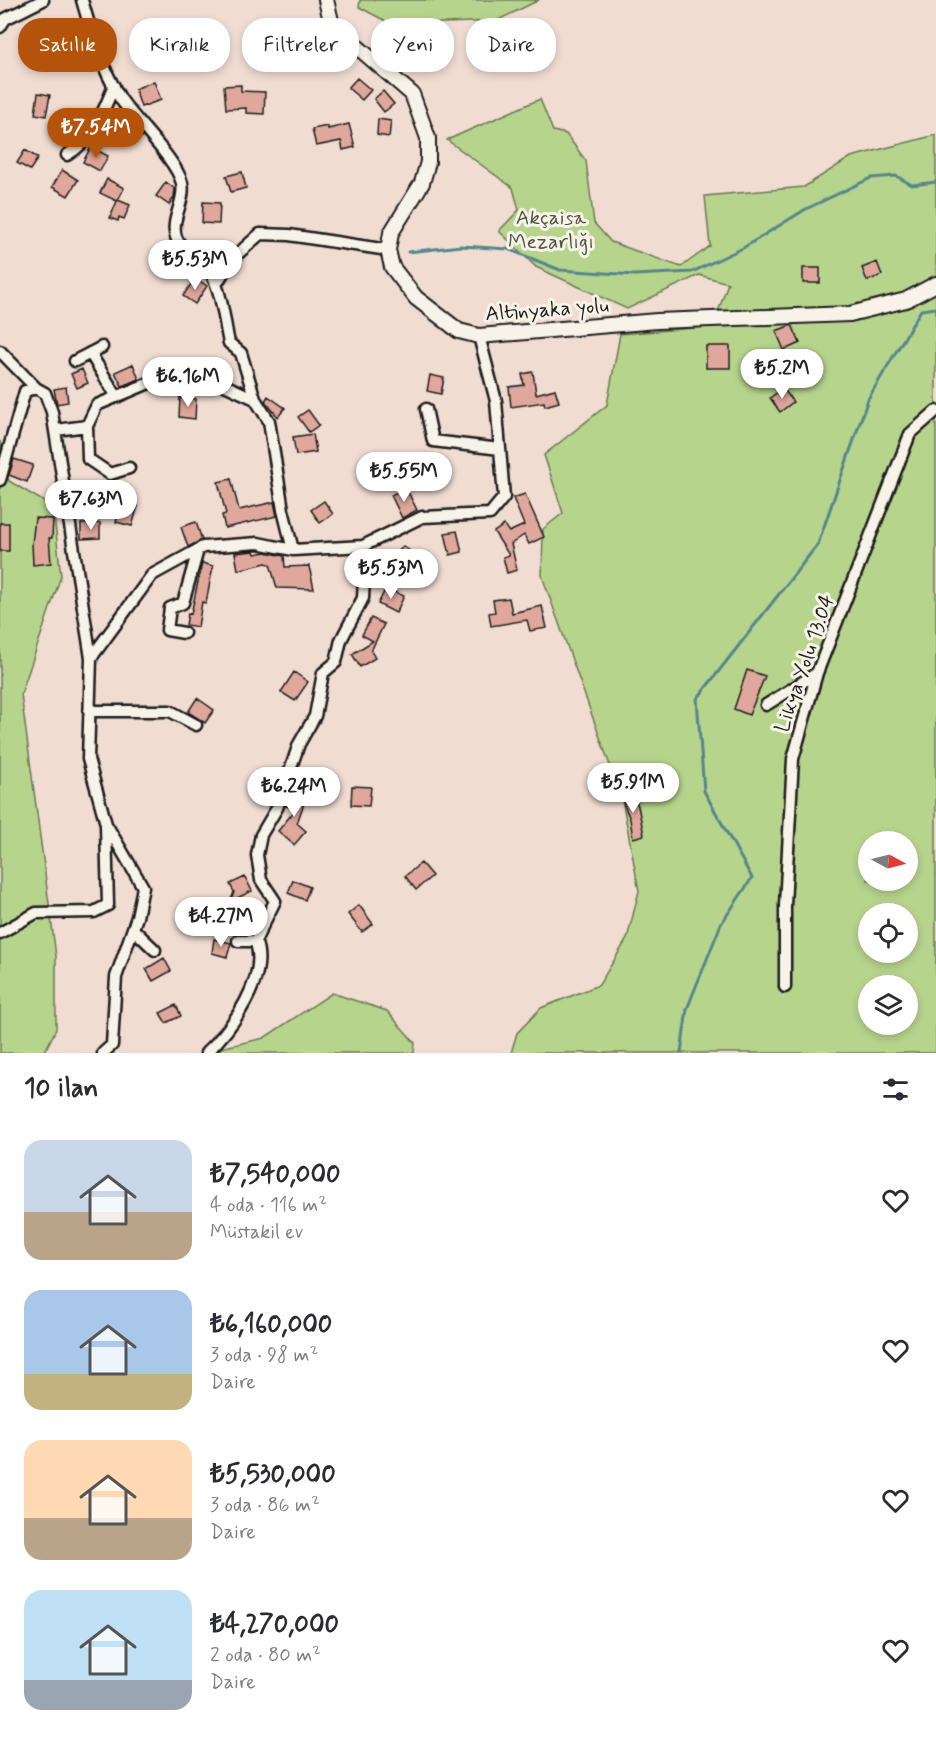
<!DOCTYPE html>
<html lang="tr">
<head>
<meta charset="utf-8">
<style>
	body { margin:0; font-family:Mynerve,sans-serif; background:#f7f7f7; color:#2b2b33; height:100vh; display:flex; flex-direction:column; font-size:22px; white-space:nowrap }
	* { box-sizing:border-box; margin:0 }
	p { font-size:20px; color:#7c7c81 }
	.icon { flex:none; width:33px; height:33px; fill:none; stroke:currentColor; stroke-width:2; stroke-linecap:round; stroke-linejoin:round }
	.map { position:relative; height:1053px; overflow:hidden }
	.side { display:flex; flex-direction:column; background:#fff; flex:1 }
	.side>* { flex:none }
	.guide { position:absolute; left:18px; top:18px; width:600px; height:54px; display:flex; gap:12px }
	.needle { width:39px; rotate:97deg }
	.controls { position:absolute; left:858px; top:831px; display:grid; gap:12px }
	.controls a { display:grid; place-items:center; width:60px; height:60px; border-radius:50%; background:#fff; box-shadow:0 3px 9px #0003; font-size:30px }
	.price { position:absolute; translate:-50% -51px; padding:0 14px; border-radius:21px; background:#fff; color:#222; font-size:20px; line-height:39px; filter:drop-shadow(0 2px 3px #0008) }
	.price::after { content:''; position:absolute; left:50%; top:36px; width:18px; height:14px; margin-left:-9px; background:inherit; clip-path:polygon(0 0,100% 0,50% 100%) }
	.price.selected { background:#b45309; color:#fff }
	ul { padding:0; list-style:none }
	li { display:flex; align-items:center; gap:18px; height:150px; padding:0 24px }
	li span { display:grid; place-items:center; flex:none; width:168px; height:120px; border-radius:18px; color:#555 }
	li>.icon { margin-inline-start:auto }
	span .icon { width:72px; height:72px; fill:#fffc; stroke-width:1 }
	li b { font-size:26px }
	h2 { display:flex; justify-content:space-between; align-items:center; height:72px; padding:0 24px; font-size:26px }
	.tag { padding:0 21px; border-radius:24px; background:#fff; box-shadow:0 3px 9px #0003; font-size:21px; line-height:54px }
	.tag.selected { background:#b45309; color:#fff }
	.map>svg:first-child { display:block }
</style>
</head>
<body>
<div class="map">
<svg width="936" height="1053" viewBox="0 0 936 1053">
	<rect width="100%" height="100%" fill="#f0dcd1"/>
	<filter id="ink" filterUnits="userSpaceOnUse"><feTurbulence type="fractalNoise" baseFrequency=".0167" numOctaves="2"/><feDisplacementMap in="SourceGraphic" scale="12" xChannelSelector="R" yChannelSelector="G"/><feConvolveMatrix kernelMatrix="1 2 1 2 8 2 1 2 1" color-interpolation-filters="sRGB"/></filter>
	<g filter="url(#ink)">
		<path fill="#b7d48d" stroke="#6a7854" stroke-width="1.5" fill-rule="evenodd" d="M 360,0 L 539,0 L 496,21 L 393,25 L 359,7 Z
			M 540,99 L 553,131 L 566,134 L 586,161 L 594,223 L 611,242 L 681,267 L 710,246 L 705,196 L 804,187 L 851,157 L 936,135 L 936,1053 L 511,1053 L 517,1033 L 541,1008 L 599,985 L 627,939 L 639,891 L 622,799 L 542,576 L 543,529 L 563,513 L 544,455 L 607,405 L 620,334 L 694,328 L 719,309 L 728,283 L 699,275 L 627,309 L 536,267 L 499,231 L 519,210 L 513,188 L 447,140 ZM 868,842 L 908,842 L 908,880 L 868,880 ZM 868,914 L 908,914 L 908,952 L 868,952 ZM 868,986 L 908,986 L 908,1024 L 868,1024 Z
			M 0,441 L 9,481 L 53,507 L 61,576 L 21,694 L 56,956 L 56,1029 L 44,1053 L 0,1053 Z
			M 332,993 L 387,1011 L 415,1043 L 414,1053 L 199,1053 L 264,1038 Z"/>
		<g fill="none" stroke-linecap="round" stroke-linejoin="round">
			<path stroke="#56868b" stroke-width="3" d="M 408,252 L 461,246 L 508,249 L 560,270 L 635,275 L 692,272 L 743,248 L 806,209 L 871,178 L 896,176 L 912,185 L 936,182
				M 681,1053 L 687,1009 L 721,924 L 752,878 L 704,791 L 697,699 L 818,544 L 868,399 L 921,310 L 936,308"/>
		</g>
		<path fill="#e0a79c" stroke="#1c1c1c" stroke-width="1.5" d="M 261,29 L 282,31 L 280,45 L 260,43 Z
			M 357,78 L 371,90 L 362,100 L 348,88 Z
			M 154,81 L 161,100 L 141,107 L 135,89 Z
			M 241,85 L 241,91 L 265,92 L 264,114 L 246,113 L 246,108 L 226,109 L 224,86 Z
			M 383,91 L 394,104 L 384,112 L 374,99 Z
			M 38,93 L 50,95 L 46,116 L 35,114 Z
			M 378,119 L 391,121 L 389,137 L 377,135 Z
			M 349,124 L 355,147 L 343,150 L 341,141 L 316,146 L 312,129 L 328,126 L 328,129 Z
			M 91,147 L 108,156 L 100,171 L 83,162 Z
			M 25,150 L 38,158 L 30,170 L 17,163 Z
			M 62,170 L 78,180 L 68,196 L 52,187 Z
			M 242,172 L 246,188 L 231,192 L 226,176 Z
			M 107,179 L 124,188 L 118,200 L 130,205 L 124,219 L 119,217 L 118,221 L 110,218 L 117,201 L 100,193 Z
			M 166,182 L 175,189 L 174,197 L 169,205 L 156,196 Z
			M 203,202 L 220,203 L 219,224 L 202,223 Z
			M 877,262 L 882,275 L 867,281 L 862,268 Z
			M 803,268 L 820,268 L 820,283 L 803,283 Z
			M 195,278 L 207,286 L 195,304 L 183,296 Z
			M 792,325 L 800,343 L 784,350 L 776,331 Z
			M 706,346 L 730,346 L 730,368 L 706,368 Z
			M 133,364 L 139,379 L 122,386 L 115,372 Z
			M 82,369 L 88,383 L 77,388 L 71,374 Z
			M 533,372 L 536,394 L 555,389 L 559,402 L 545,406 L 544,402 L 511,407 L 509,387 L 524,385 L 522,374 Z
			M 430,375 L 444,378 L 441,394 L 427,391 Z
			M 66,387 L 68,402 L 57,404 L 54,389 Z
			M 783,388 L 793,402 L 780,412 L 770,398 Z
			M 268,396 L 285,408 L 278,417 L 265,401 Z
			M 180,397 L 196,399 L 195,419 L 179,417 Z
			M 308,410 L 319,425 L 309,432 L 298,417 Z
			M 313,434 L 316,452 L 296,455 L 293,437 Z
			M 14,459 L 33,465 L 27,482 L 9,475 Z
			M 231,479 L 239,510 L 274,502 L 277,516 L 225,528 L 222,515 L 226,514 L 218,482 Z
			M 406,488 L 417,510 L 402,518 L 391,495 Z
			M 525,494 L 544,537 L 529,544 L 524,535 L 511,544 L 517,570 L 507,573 L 503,557 L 509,555 L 494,532 L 504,525 L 509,532 L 524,525 L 513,498 Z
			M 324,501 L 333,514 L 320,523 L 311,510 Z
			M 122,502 L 138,506 L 132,526 L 116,522 Z
			M 35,518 L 53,519 L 52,538 L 49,538 L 51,563 L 33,565 L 32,544 Z
			M 196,522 L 202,540 L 188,547 L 181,527 Z
			M 0,523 L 9,523 L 9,551 L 0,551 Z
			M 100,523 L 100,538 L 81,539 L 81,524 Z
			M 457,531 L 462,552 L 450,555 L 445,533 Z
			M 403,546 L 414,554 L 386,584 L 378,576 Z
			M 254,551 L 255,554 L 266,552 L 284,556 L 285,567 L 309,566 L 314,589 L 277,588 L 270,564 L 266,563 L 238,570 L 235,553 Z
			M 202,563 L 213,566 L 206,603 L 202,602 L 198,627 L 186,625 L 188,613 L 191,614 Z
			M 386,588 L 404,596 L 396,613 L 378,604 Z
			M 509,598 L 512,613 L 542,606 L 547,628 L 530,631 L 527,620 L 491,626 L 489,613 L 495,612 L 493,600 Z
			M 371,618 L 384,624 L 371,651 L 375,658 L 360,667 L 352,654 L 373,641 L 362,635 Z
			M 747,670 L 765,676 L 749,715 L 734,709 Z
			M 294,672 L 308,682 L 295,701 L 281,692 Z
			M 197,698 L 214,710 L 205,723 L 188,712 Z
			M 352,786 L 371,787 L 369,806 L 351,805 Z
			M 291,789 L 307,795 L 297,823 L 306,831 L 294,845 L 278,831 L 296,809 L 286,806 Z
			M 631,790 L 638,806 L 644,835 L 633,838 L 630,819 L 620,795 Z
			M 421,863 L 432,876 L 416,890 L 405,876 Z
			M 245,877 L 252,891 L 231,901 L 244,906 L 239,921 L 225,916 L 234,892 L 230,884 Z
			M 293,880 L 310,887 L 305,900 L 288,893 Z
			M 359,905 L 373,924 L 362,932 L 348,914 Z
			M 214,939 L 231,943 L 227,957 L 212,953 Z
			M 164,958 L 171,971 L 153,981 L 146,969 Z
			M 176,1005 L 181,1016 L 166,1023 L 160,1013 Z"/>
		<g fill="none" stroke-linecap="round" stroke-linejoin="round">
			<defs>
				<path id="street" d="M 82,0 C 92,35 101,66 120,98 C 134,120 176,159 182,183 C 186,201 170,219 176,237 C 180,250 195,252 203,261 C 222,284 223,316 229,343 L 241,353 L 255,399 L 269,421 L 283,510 L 293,550
					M 0,27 L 5,19 L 43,0
					M 67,155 C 94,139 102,114 114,86
					M 217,283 L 231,260 L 260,234 L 289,235 L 388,250
					M 0,351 L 36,388
					M 90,353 L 117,397
					M 75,361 L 102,347
					M 426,409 L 433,441 L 500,449
					M 87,426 L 88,459 L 110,474 L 129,468
					M 56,430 L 87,426 L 97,405 L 161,378 L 207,377 L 255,399
					M 0,480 L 25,391 L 36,388 L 45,393 L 52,412 L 91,658 L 152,575 L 203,547 L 258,543 L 293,550 L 363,546 L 422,517 L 490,514 L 504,497 L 496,401 L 479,336
					M 184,633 L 167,630 L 170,608 L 183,603 L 198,550
					M 91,658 L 88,759 L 106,824 L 143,887 L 137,917 L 116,977 L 112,1045 L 103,1053
					M 766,705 L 817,673
					M 89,711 L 170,711 L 196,725
					M 133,929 L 155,950
					M 0,933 L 36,913 L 94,912 L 108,905 L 106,825
					M 238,941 L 255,941
					M 785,987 L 785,905 L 793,759 L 817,673 L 910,434 L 936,411
					M 206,1053 C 231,1030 270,976 255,941 L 275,901 L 261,880 L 257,855 L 261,835 L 277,808 L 299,744 L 315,716 L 323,673 L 336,662 L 341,640 L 363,598 L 365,562 L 363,546"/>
				<path id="secondary" d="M 326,0 L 332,25 L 412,94 L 428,138 L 428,162 L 422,183 L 391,233 L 388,250 L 392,267 L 416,298 L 459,331 L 479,336 L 657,321 L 850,314 L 906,300 L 936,284"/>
			</defs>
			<use href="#street" stroke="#1c1c1c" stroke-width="15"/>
			<use href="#secondary" stroke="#1c1c1c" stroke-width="18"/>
			<use href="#street" stroke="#f7f3e8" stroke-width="10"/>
			<use href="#secondary" stroke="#f7f3e8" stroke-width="14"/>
		</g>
	</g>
	<g text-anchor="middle" stroke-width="6" stroke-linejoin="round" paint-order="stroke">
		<g font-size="21" fill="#4a533e" stroke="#f7f3e8">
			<text x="551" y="224">Akçaisa<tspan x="551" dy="24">Mezarlığı</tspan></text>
		</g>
		<g font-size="21" fill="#1c1c1c" stroke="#f7f3e8">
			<text transform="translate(547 309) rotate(-4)" y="7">Altinyaka yolu</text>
			<text transform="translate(804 663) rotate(-71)" y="7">Likya Yolu 13.04</text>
		</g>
	</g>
</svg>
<div class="controls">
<a><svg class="needle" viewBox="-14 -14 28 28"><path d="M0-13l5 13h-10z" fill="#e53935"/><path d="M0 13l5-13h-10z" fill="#7c7c81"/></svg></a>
<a><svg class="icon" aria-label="locate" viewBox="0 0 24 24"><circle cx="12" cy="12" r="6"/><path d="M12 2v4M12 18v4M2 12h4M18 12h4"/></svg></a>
<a><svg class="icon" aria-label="layers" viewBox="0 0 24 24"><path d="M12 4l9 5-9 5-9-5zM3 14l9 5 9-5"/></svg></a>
</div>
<b class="price selected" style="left:96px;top:159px">₺7.54M</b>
<b class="price" style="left:195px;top:291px">₺5.53M</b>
<b class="price" style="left:782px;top:400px">₺5.2M</b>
<b class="price" style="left:188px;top:408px">₺6.16M</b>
<b class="price" style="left:404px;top:503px">₺5.55M</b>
<b class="price" style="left:91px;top:531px">₺7.63M</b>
<b class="price" style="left:391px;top:600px">₺5.53M</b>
<b class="price" style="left:633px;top:814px">₺5.91M</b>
<b class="price" style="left:294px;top:818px">₺6.24M</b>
<b class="price" style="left:221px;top:948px">₺4.27M</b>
<div class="guide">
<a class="tag selected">Satılık</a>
<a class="tag">Kiralık</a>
<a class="tag">Filtreler</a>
<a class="tag">Yeni</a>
<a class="tag">Daire</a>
</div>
</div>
<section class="side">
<h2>10 ilan<svg class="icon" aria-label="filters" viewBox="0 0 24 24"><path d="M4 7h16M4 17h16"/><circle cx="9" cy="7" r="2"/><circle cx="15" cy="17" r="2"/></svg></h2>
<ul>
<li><span style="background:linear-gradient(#c9d6e8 60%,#b9a48a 0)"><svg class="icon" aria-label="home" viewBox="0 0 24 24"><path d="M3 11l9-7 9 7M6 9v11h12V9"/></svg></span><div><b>₺7,540,000</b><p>4 oda · 116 m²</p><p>Müstakil ev</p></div><svg class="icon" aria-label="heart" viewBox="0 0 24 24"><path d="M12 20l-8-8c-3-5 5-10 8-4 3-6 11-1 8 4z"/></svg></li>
<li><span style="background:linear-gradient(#a9c7e8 70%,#c2b280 0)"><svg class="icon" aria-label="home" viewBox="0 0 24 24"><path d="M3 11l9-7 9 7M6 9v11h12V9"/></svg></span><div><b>₺6,160,000</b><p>3 oda · 98 m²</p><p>Daire</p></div><svg class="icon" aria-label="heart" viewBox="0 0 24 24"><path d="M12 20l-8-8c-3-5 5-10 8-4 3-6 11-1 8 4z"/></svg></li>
<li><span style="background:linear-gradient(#ffd9b3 65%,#b9a48a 0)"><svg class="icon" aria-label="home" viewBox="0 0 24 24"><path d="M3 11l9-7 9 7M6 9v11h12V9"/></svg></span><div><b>₺5,530,000</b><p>3 oda · 86 m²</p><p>Daire</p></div><svg class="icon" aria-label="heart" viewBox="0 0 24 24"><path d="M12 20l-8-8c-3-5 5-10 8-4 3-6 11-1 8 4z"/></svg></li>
<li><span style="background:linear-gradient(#bfe0f5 75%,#9aa5b1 0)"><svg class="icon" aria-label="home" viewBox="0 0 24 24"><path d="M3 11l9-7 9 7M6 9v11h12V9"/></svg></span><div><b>₺4,270,000</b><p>2 oda · 80 m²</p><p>Daire</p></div><svg class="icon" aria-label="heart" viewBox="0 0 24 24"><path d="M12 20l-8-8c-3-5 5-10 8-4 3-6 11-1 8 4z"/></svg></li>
</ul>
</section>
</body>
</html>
